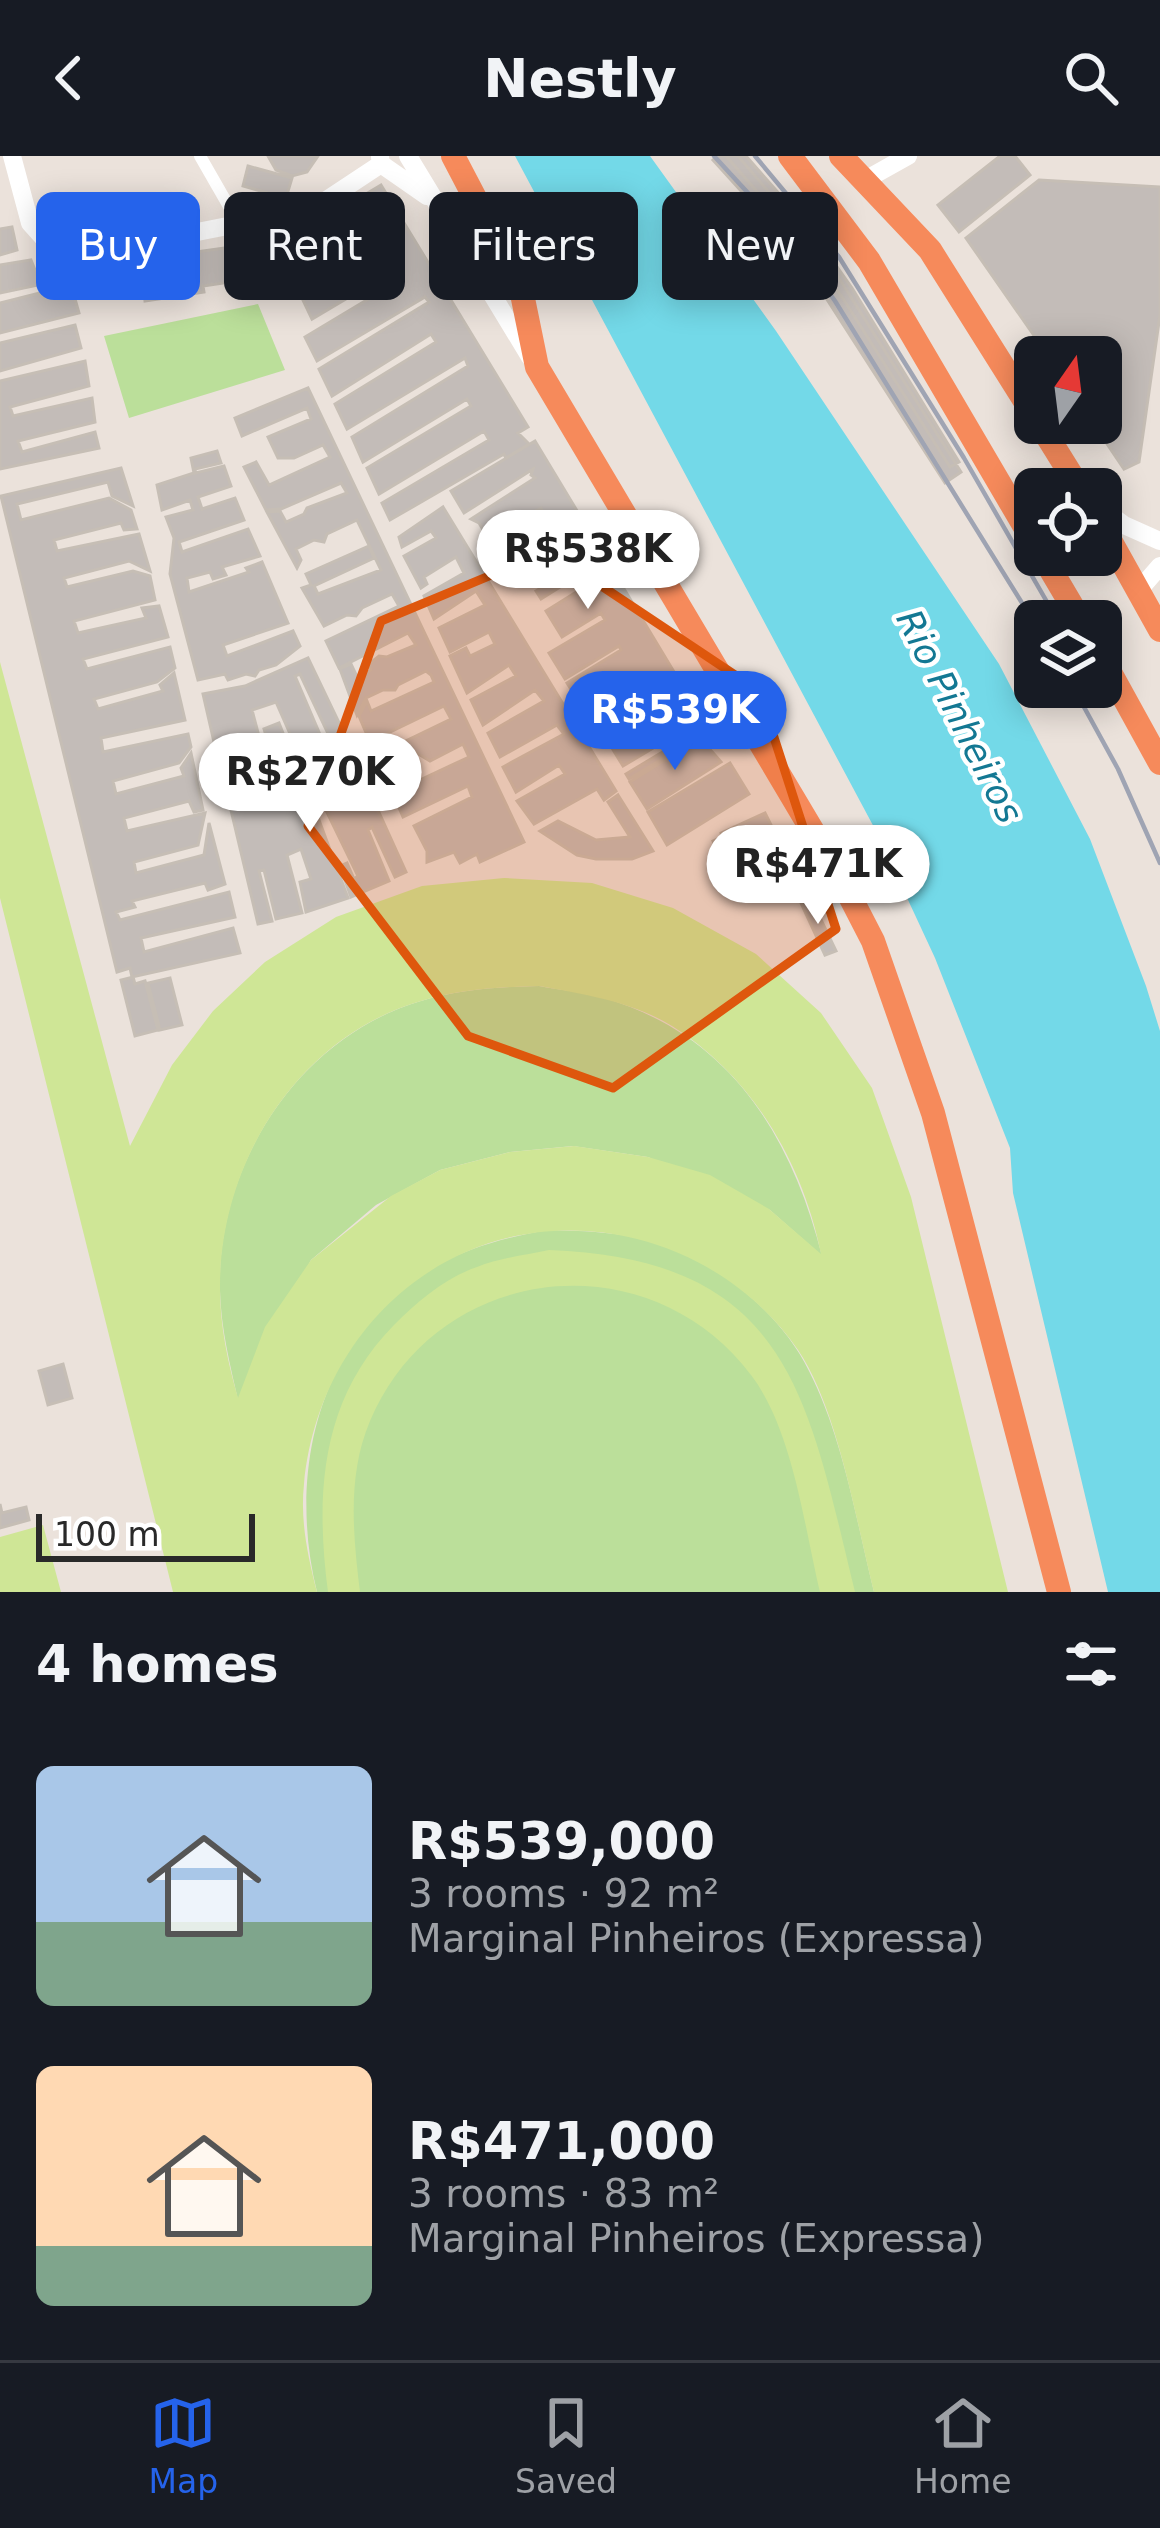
<!DOCTYPE html>
<html lang="en">
<head>
<meta charset="utf-8">
<style>
	body { margin:0; font-family:"DejaVu Sans",sans-serif; background:#242831; color:#f1f3f6; height:100vh; display:flex; flex-direction:column; font-size:45px; white-space:nowrap }
	* { box-sizing:border-box; margin:0 }
	p { font-size:39px; color:#9ea1a6 }
	.icon { flex:none; width:66px; height:66px; fill:none; stroke:currentColor; stroke-width:2; stroke-linecap:round; stroke-linejoin:round }
	.map { position:relative; height:1436px; overflow:hidden }
	.details { display:flex; flex-direction:column; background:#171b24; flex:1 }
	.details>* { flex:none }
	.hud { position:absolute; left:36px; top:36px; width:1089px; height:108px; display:flex; gap:24px }
	.needle { width:78px; rotate:14deg }
	.tools { position:absolute; left:1014px; top:180px; display:grid; gap:24px }
	.tools a { display:grid; place-items:center; width:108px; height:108px; border-radius:18px; background:#171b24; box-shadow:0 6px 30px #0003; font-size:60px }
	.scale { position:absolute; left:36px; bottom:30px; width:219px; box-sizing:border-box; padding-left:12px; border:6px solid #292929; border-top:0; font-size:33px; line-height:42px; white-space:nowrap; color:#292929; -webkit-text-stroke:9px #fff; paint-order:stroke }
	.price { position:absolute; translate:-50% -102px; padding:0 27px; border-radius:42px; background:#fff; color:#222; font-size:39px; line-height:78px; filter:drop-shadow(0 3px 6px #0008) }
	.price::after { content:''; position:absolute; left:50%; top:72px; width:36px; height:27px; margin-left:-18px; background:inherit; clip-path:polygon(0 0,100% 0,50% 100%) }
	.price.selected { background:#2563eb; color:#fff }
	ul { padding:0; list-style:none }
	li { display:flex; align-items:center; gap:36px; height:300px; padding:0 36px }
	li span { display:grid; place-items:center; flex:none; width:336px; height:240px; border-radius:18px; color:#555 }
	li>.icon { margin-inline-start:auto }
	span .icon { width:144px; height:144px; fill:#fffc; stroke-width:1 }
	li b { font-size:51px }
	h2 { display:flex; justify-content:space-between; align-items:center; height:144px; padding:0 36px; font-size:51px }
	.pill { padding:0 42px; border-radius:18px; background:#171b24; box-shadow:0 6px 30px #0003; font-size:42px; line-height:108px }
	.pill.selected { background:#2563eb; color:#fff }
	header { display:flex; justify-content:space-between; align-items:center; height:156px; padding:0 36px; background:#171b24; font-size:54px; font-weight:700 }
	.tab-bar { display:flex; justify-content:space-around; align-items:center; height:168px; border-top:3px solid #363941; background:#171b24; font-size:33px; color:#9ea1a6 }
	.tab-bar a { display:grid; justify-items:center; gap:6px }
	.tab-bar .selected { color:#2563eb }
	.map>svg:first-child { display:block }
</style>
</head>
<body>
<header><svg class="icon" aria-label="back" viewBox="0 0 24 24"><path d="M15 5l-7 7 7 7"/></svg>Nestly<svg class="icon" aria-label="search" viewBox="0 0 24 24"><circle cx="10" cy="10" r="6"/><path d="M15 15l6 6"/></svg></header>
<div class="map">
<svg width="1160" height="1436" viewBox="0 0 1160 1436">
	<rect width="100%" height="100%" fill="#ebe2db"/>
	<path fill="#bbdf9a" d="M 258,148 L 285,214 L 129,262 L 104,180 Z
		M 539,830 C 560,834 583,836 604,842 C 730,879 791,979 822,1100 L 770,1054 L 648,1001 L 573,990 L 510,996 L 440,1014 L 376,1049 L 311,1104 L 238,1244 C 230,1208 221,1173 220,1135 C 216,1010 298,881 421,845 C 460,833 498,831 539,830 Z
		M 548,1074 C 588,1075 628,1076 666,1090 C 724,1111 782,1160 809,1215 C 843,1282 856,1363 874,1436 L 317,1436 C 287,1315 319,1178 434,1111 C 469,1091 508,1081 548,1074 Z"/>
	<path fill="#cfe696" fill-rule="evenodd" d="M 0,506 L 130,990 L 172,909 L 213,855 L 265,806 L 336,761 L 422,730 L 504,722 L 592,727 L 673,752 L 756,798 L 821,857 L 872,932 L 911,1041 L 1008,1436 L 874,1436 C 856,1365 838,1253 798,1194 C 760,1139 701,1099 637,1083 C 469,1041 320,1160 304,1328 C 300,1365 308,1401 317,1436 L 173,1436 L 0,742 ZM 539,830 C 584,838 633,846 672,870 C 752,920 803,1007 821,1098 L 769,1053 L 710,1019 L 648,1001 L 574,990 L 510,996 L 440,1014 L 391,1040 L 311,1104 L 265,1171 L 238,1242 C 228,1207 220,1170 220,1133 C 219,1008 297,881 421,845 C 460,833 499,831 539,830 Z
		M 549,1094 C 790,1103 807,1240 855,1436 L 820,1436 C 804,1370 793,1274 751,1219 C 648,1083 437,1106 370,1265 C 347,1319 353,1379 360,1436 L 328,1436 C 315,1337 321,1243 394,1169 C 418,1145 445,1122 477,1111 C 499,1102 526,1099 549,1094 Z
		M 43,1369 L 61,1436 L 0,1436 L 0,1381 Z"/>
	<path fill="#73d9e8" d="M 515,0 L 650,0 L 776,175 L 999,508 L 1090,683 L 1146,830 L 1160,875 L 1160,1436 L 1108,1436 L 1013,1037 L 1010,992 L 935,802 L 876,675 Z"/>
	<path fill="#c3bcb8" stroke="#c6beb5" stroke-width="3" d="M 268,0 L 318,0 L 307,16 L 292,20 L 276,14 Z
		M 717,0 L 738,0 L 830,108 L 961,316 L 945,327 L 817,128 L 780,78 L 713,4 Z
		M 726,0 L 746,0 L 811,74 L 852,132 L 959,306 L 950,311 L 842,141 L 802,87 Z
		M 1000,0 L 1015,0 L 1030,19 L 959,76 L 938,49 Z
		M 248,10 L 292,22 L 286,42 L 243,30 Z
		M 1039,24 L 1160,31 L 1160,159 L 1139,306 L 1124,313 L 1093,267 L 1101,267 L 1101,201 L 1049,201 L 966,82 Z
		M 381,29 L 528,271 L 518,277 L 529,288 L 506,302 L 504,298 L 390,364 L 382,347 L 489,284 L 484,275 L 379,338 L 367,312 L 471,250 L 467,243 L 363,306 L 352,281 L 468,210 L 465,202 L 347,273 L 335,248 L 436,186 L 431,178 L 332,240 L 319,213 L 429,146 L 425,141 L 317,205 L 305,181 L 400,124 L 393,115 L 312,163 L 302,142 L 391,84 L 388,76 L 318,123 L 310,113 L 322,105 L 315,91 L 382,47 L 380,44 L 339,69 L 334,57 Z
		M 12,71 L 17,94 L 0,99 L 0,73 Z
		M 188,90 L 189,97 L 225,92 L 230,126 L 203,130 L 204,136 L 145,145 L 144,137 L 116,141 L 111,108 L 145,103 L 144,96 Z
		M 31,104 L 35,114 L 49,107 L 61,114 L 57,125 L 0,137 L 0,109 Z
		M 71,129 L 79,157 L 0,177 L 0,147 Z
		M 75,169 L 81,192 L 0,215 L 0,187 Z
		M 85,205 L 89,230 L 10,251 L 13,260 L 92,242 L 95,266 L 18,285 L 22,296 L 95,276 L 99,292 L 0,313 L 0,225 Z
		M 308,232 L 524,686 L 480,706 L 477,698 L 460,707 L 454,696 L 427,706 L 427,695 L 414,670 L 472,641 L 468,630 L 403,661 L 383,614 L 408,605 L 418,609 L 403,618 L 407,630 L 469,601 L 463,588 L 430,605 L 415,596 L 381,611 L 384,582 L 391,592 L 451,563 L 444,550 L 382,580 L 378,605 L 359,560 L 367,545 L 371,555 L 434,526 L 431,519 L 426,515 L 398,529 L 395,534 L 383,534 L 366,542 L 357,559 L 340,513 L 351,508 L 358,523 L 371,514 L 369,508 L 379,500 L 387,501 L 416,489 L 408,477 L 339,512 L 326,485 L 399,450 L 392,438 L 362,452 L 356,460 L 347,459 L 324,470 L 302,432 L 311,429 L 306,418 L 369,390 L 374,402 L 314,430 L 318,438 L 381,414 L 357,364 L 327,378 L 324,386 L 314,384 L 296,393 L 301,404 L 297,412 L 267,356 L 280,355 L 286,366 L 304,358 L 307,352 L 347,337 L 341,327 L 281,353 L 266,354 L 244,311 L 256,306 L 269,329 L 330,301 L 323,289 L 294,302 L 278,302 L 268,281 L 311,263 L 307,252 L 242,280 L 235,262 Z
		M 535,285 L 712,579 L 703,585 L 702,579 L 629,623 L 626,618 L 699,574 L 695,567 L 623,610 L 612,592 L 665,560 L 658,548 L 602,582 L 588,558 L 639,527 L 636,523 L 584,554 L 567,527 L 621,494 L 619,490 L 565,523 L 549,497 L 605,464 L 601,457 L 562,481 L 546,455 L 594,425 L 592,418 L 596,415 L 592,411 L 541,443 L 536,435 L 594,399 L 576,374 L 515,411 L 503,390 L 547,363 L 541,352 L 483,385 L 485,377 L 479,367 L 471,363 L 535,322 L 531,319 L 533,313 L 464,357 L 451,335 Z
		M 217,295 L 221,307 L 195,313 L 196,317 L 224,310 L 231,330 L 198,341 L 202,353 L 235,342 L 244,364 L 179,386 L 182,396 L 248,373 L 260,400 L 222,411 L 226,419 L 213,423 L 210,416 L 187,422 L 189,436 L 249,416 L 246,412 L 262,406 L 288,467 L 223,489 L 227,500 L 293,475 L 300,490 L 276,509 L 259,514 L 255,520 L 246,518 L 228,524 L 225,518 L 198,524 L 170,418 L 174,382 L 166,361 L 193,354 L 190,344 L 162,354 L 157,329 L 194,317 L 191,302 Z
		M 121,312 L 133,350 L 112,340 L 108,326 L 17,348 L 21,364 L 109,342 L 131,354 L 137,373 L 124,374 L 121,367 L 54,384 L 57,395 L 139,378 L 150,415 L 129,405 L 64,422 L 67,431 L 133,415 L 150,420 L 155,444 L 74,465 L 78,477 L 146,462 L 142,452 L 159,450 L 168,481 L 83,503 L 87,513 L 170,491 L 175,512 L 157,526 L 94,543 L 98,553 L 163,535 L 160,529 L 174,517 L 185,564 L 101,582 L 103,596 L 188,578 L 191,591 L 179,607 L 113,625 L 116,638 L 184,620 L 181,612 L 191,597 L 203,654 L 194,656 L 189,645 L 124,662 L 127,675 L 205,657 L 198,689 L 134,706 L 136,717 L 204,699 L 209,667 L 225,728 L 208,734 L 205,727 L 132,745 L 135,751 L 116,756 L 120,764 L 229,736 L 235,761 L 141,782 L 144,796 L 233,772 L 240,797 L 132,821 L 130,812 L 117,816 L 1,340 Z
		M 443,351 L 616,635 L 604,644 L 597,633 L 534,668 L 517,645 L 565,618 L 559,609 L 516,636 L 503,611 L 564,578 L 557,569 L 500,601 L 488,577 L 544,545 L 535,534 L 483,569 L 471,544 L 516,520 L 509,509 L 467,537 L 450,500 L 466,492 L 470,500 L 495,488 L 489,476 L 450,496 L 439,472 L 485,449 L 476,435 L 434,463 L 424,440 L 464,417 L 456,401 L 424,421 L 427,428 L 421,432 L 404,400 L 436,382 L 431,375 L 402,391 L 399,381 Z
		M 308,502 L 344,577 L 331,584 L 300,518 L 295,520 L 324,588 L 299,598 L 276,546 L 252,554 L 261,588 L 268,586 L 264,573 L 279,567 L 292,600 L 274,606 L 268,595 L 272,608 L 267,608 L 262,589 L 266,609 L 222,621 L 203,538 L 245,530 Z
		M 700,582 L 721,606 L 647,653 L 630,626 Z
		M 348,588 L 406,716 L 395,721 L 372,671 L 368,674 L 389,725 L 351,741 L 340,710 L 347,707 L 354,723 L 358,720 L 305,611 L 300,613 L 348,742 L 306,756 L 300,726 L 311,723 L 301,693 L 287,699 L 302,757 L 276,763 L 264,714 L 259,715 L 272,765 L 258,768 L 226,633 L 270,622 Z
		M 730,607 L 749,638 L 667,689 L 648,656 Z
		M 618,639 L 653,695 L 632,703 L 596,703 L 577,699 L 540,675 L 558,665 L 596,684 L 630,681 L 608,646 Z
		M 765,657 L 796,719 L 742,745 L 713,685 L 722,681 L 721,677 Z
		M 811,743 L 836,795 L 825,799 L 801,747 Z
		M 133,821 L 135,828 L 145,825 L 158,874 L 135,880 L 121,824 Z
		M 170,822 L 182,869 L 160,874 L 148,827 Z
		M 63,1208 L 72,1242 L 48,1249 L 39,1215 Z
		M 0,1348 L 2,1357 L 26,1351 L 29,1364 L 0,1372 Z"/>
	<g fill="none" stroke-linecap="round" stroke-linejoin="round">
		<path stroke="#fff" stroke-width="12" d="M 200,0 L 239,68
			M 300,98 L 310,82 L 313,53"/>
		<path stroke="#fff" stroke-width="18" d="M 12,0 L 30,67 L 47,86 L 72,94 L 167,82 L 313,53 L 381,8
			M 408,0 L 530,201
			M 380,1 L 381,8 L 427,40
			M 865,24 L 908,0
			M 1101,352 L 1124,369 L 1160,385
			M 1140,433 L 1160,410"/>
		<path stroke="#f68a5b" stroke-width="24" d="M 453,0 L 520,128 L 537,211 L 840,721 L 873,785 L 933,957 L 1059,1436
			M 790,0 L 869,105 L 1035,388
			M 841,0 L 930,94 L 1035,261
			M 1039,267 L 1080,333
			M 1101,368 L 1160,474
			M 1042,399 L 1081,465
			M 1101,500 L 1160,607"/>
		<path stroke="#9fa4b3" stroke-width="4.5" d="M 714,0 L 794,87 L 835,145 L 1035,468
			M 755,0 L 839,101 L 964,302 L 1058,465
			M 1073,531 L 1118,613 L 1160,707"/>
	</g>
	<path fill="#de570d" fill-opacity="0.2" stroke="#de570d" stroke-width="9" stroke-linejoin="round" d="M 549,395 L 759,535 L 836,773 L 613,932 L 468,880 L 308,670 L 381,465 Z"/>
	<g text-anchor="middle" stroke-width="9" stroke-linejoin="round" paint-order="stroke">
		<g font-size="36" font-style="italic" fill="#137893" stroke="#fff">
			<text transform="translate(960 560) rotate(63)" y="13">Rio Pinheiros</text>
		</g>
	</g>
</svg>
<div class="tools">
<a><svg class="needle" viewBox="-14 -14 28 28"><path d="M0-13l5 13h-10z" fill="#e53935"/><path d="M0 13l5-13h-10z" fill="#9ea1a6"/></svg></a>
<a><svg class="icon" aria-label="locate" viewBox="0 0 24 24"><circle cx="12" cy="12" r="6"/><path d="M12 2v4M12 18v4M2 12h4M18 12h4"/></svg></a>
<a><svg class="icon" aria-label="layers" viewBox="0 0 24 24"><path d="M12 4l9 5-9 5-9-5zM3 14l9 5 9-5"/></svg></a>
</div>
<div class="scale">100 m</div>
<b class="price" style="left:588px;top:456px">R$538K</b>
<b class="price selected" style="left:675px;top:617px">R$539K</b>
<b class="price" style="left:310px;top:679px">R$270K</b>
<b class="price" style="left:818px;top:771px">R$471K</b>
<div class="hud">
<a class="pill selected">Buy</a>
<a class="pill">Rent</a>
<a class="pill">Filters</a>
<a class="pill">New</a>
</div>
</div>
<section class="details">
<h2>4 homes<svg class="icon" aria-label="filters" viewBox="0 0 24 24"><path d="M4 7h16M4 17h16"/><circle cx="9" cy="7" r="2"/><circle cx="15" cy="17" r="2"/></svg></h2>
<ul>
<li><span style="background:linear-gradient(#a9c7e8 65%,#7fa58c 0)"><svg class="icon" aria-label="home" viewBox="0 0 24 24"><path d="M3 11l9-7 9 7M6 9v11h12V9"/></svg></span><div><b>R$539,000</b><p>3 rooms · 92 m²</p><p>Marginal Pinheiros (Expressa)</p></div></li>
<li><span style="background:linear-gradient(#ffd9b3 75%,#7fa58c 0)"><svg class="icon" aria-label="home" viewBox="0 0 24 24"><path d="M3 11l9-7 9 7M6 9v11h12V9"/></svg></span><div><b>R$471,000</b><p>3 rooms · 83 m²</p><p>Marginal Pinheiros (Expressa)</p></div></li>
</ul>
</section>
<nav class="tab-bar">
<a class="selected"><svg class="icon" aria-label="map" viewBox="0 0 24 24"><path d="M3 6l6-2 6 2 6-2v14l-6 2-6-2-6 2zM9 4v14M15 6v14"/></svg>Map</a>
<a><svg class="icon" aria-label="saved" viewBox="0 0 24 24"><path d="M7 4h10v16l-5-4-5 4z"/></svg>Saved</a>
<a><svg class="icon" aria-label="home" viewBox="0 0 24 24"><path d="M3 11l9-7 9 7M6 9v11h12V9"/></svg>Home</a>
</nav>
</body>
</html>
